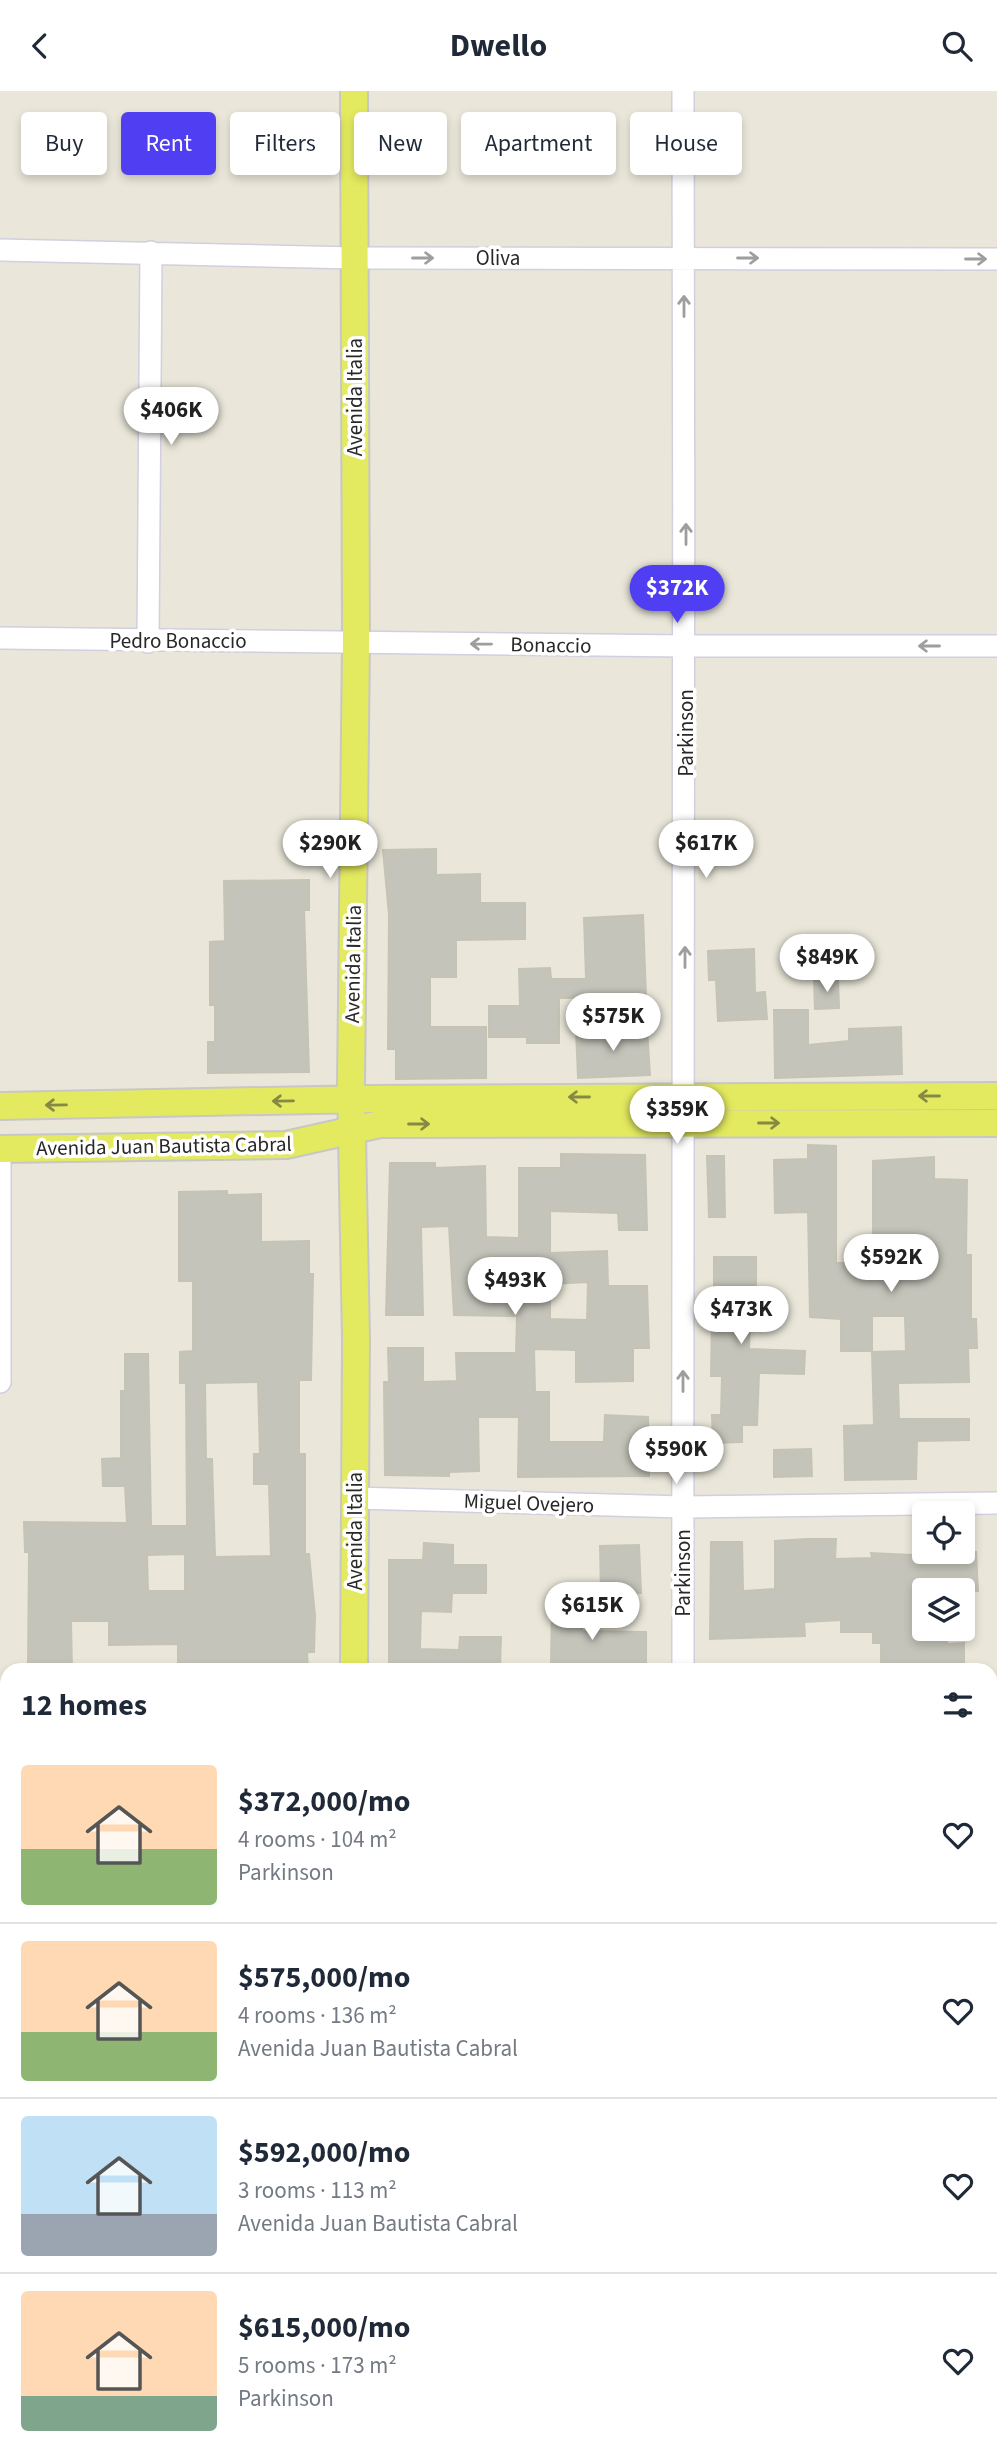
<!DOCTYPE html>
<html lang="en">
<head>
<meta charset="utf-8">
<style>
	body { margin:0; font-family:"Source Sans 3",sans-serif; background:#f2f2f3; color:#1f2937; height:100vh; display:flex; flex-direction:column; font-size:26px; white-space:nowrap }
	* { box-sizing:border-box; margin:0 }
	p { font-size:23px; color:#747a83 }
	.icon { flex:none; width:38px; height:38px; fill:none; stroke:currentColor; stroke-width:2; stroke-linecap:round; stroke-linejoin:round }
	.map { position:relative; flex:1; overflow:hidden }
	.panel { position:absolute; left:0px; top:1572px; width:998px; height:800px; display:flex; flex-direction:column; background:#fff; border-radius:21px 21px 0 0; box-shadow:0 4px 10px #0003 }
	.panel>* { flex:none }
	.hud { position:absolute; left:21px; top:21px; width:956px; height:63px; display:flex; gap:14px }
	.tools { position:absolute; left:912px; top:1410px; display:grid; gap:14px }
	.tools a { display:grid; place-items:center; width:63px; height:63px; border-radius:7px; background:#fff; box-shadow:0 4px 10px #0003; font-size:35px }
	.price { position:absolute; translate:-50% -60px; padding:0 16px; border-radius:24px; background:#fff; color:#222; font-size:23px; line-height:46px; filter:drop-shadow(0 2px 4px #0008) }
	.price::after { content:''; position:absolute; left:50%; top:42px; width:21px; height:16px; margin-left:-10px; background:inherit; clip-path:polygon(0 0,100% 0,50% 100%) }
	.price.active { background:#503ff2; color:#fff }
	ul { padding:0; list-style:none }
	li { display:flex; align-items:center; gap:21px; height:175px; padding:0 21px }
	li+li { border-top:2px solid #e0e1e3 }
	li span { display:grid; place-items:center; flex:none; width:196px; height:140px; border-radius:7px; color:#555 }
	li>.icon { margin-inline-start:auto }
	span .icon { width:84px; height:84px; fill:#fffc; stroke-width:1 }
	li b { font-size:30px }
	h2 { display:flex; justify-content:space-between; align-items:center; height:84px; padding:0 21px; font-size:30px }
	.chip { padding:0 24px; border-radius:7px; background:#fff; box-shadow:0 4px 10px #0003; font-size:24px; line-height:63px }
	.chip.active { background:#503ff2; color:#fff }
	header { display:flex; justify-content:space-between; align-items:center; height:91px; padding:0 21px; background:#fff; font-size:32px; font-weight:700 }
	.map>svg:first-child { display:block }
</style>
</head>
<body>
<header><svg class="icon" aria-label="back" viewBox="0 0 24 24"><path d="M15 5l-7 7 7 7"/></svg>Dwello<svg class="icon" aria-label="search" viewBox="0 0 24 24"><circle cx="10" cy="10" r="6"/><path d="M15 15l6 6"/></svg></header>
<div class="map">
<svg width="997" height="2371" viewBox="0 0 997 2371">
	<rect width="100%" height="100%" fill="#eae7da"/>
	<path fill="#f1ddd7" d="M 327,2364 L 327,2371 L 145,2371 L 145,2366 Z"/>
	<path fill="#c5c4ba" stroke="#c5c4b4" stroke-width="2" fill-rule="evenodd" d="M 436,758 L 436,784 L 480,783 L 480,812 L 525,812 L 525,848 L 456,849 L 456,886 L 430,886 L 430,936 L 486,936 L 486,987 L 396,988 L 396,958 L 388,958 L 389,824 L 383,759 Z
		M 309,789 L 309,819 L 304,819 L 309,981 L 208,982 L 208,951 L 215,951 L 215,914 L 210,914 L 210,851 L 225,850 L 224,790 Z
		M 643,824 L 646,906 L 559,907 L 559,952 L 527,952 L 527,946 L 489,946 L 489,915 L 520,915 L 519,878 L 550,877 L 551,888 L 586,888 L 584,827 Z
		M 754,858 L 755,902 L 765,901 L 767,928 L 718,930 L 716,889 L 709,889 L 708,860 Z
		M 838,888 L 839,917 L 815,918 L 814,889 Z
		M 774,919 L 808,919 L 808,954 L 849,950 L 849,938 L 901,936 L 902,983 L 775,987 Z
		M 647,937 L 650,984 L 578,987 L 576,939 Z
		M 808,1054 L 836,1055 L 836,1172 L 873,1171 L 873,1070 L 934,1066 L 934,1088 L 967,1089 L 966,1164 L 971,1164 L 971,1228 L 976,1228 L 977,1257 L 968,1257 L 969,1291 L 898,1292 L 899,1328 L 969,1328 L 969,1349 L 917,1350 L 916,1388 L 845,1389 L 844,1335 L 874,1334 L 872,1261 L 906,1260 L 905,1225 L 872,1225 L 872,1260 L 841,1260 L 841,1228 L 810,1226 L 808,1121 L 775,1122 L 774,1069 L 808,1068 Z
		M 561,1063 L 645,1064 L 647,1139 L 619,1139 L 618,1122 L 550,1120 L 550,1162 L 607,1160 L 608,1195 L 647,1195 L 649,1257 L 633,1257 L 633,1290 L 576,1291 L 576,1259 L 534,1258 L 535,1301 L 549,1301 L 549,1351 L 604,1351 L 605,1324 L 648,1326 L 649,1385 L 518,1386 L 519,1326 L 478,1326 L 479,1380 L 449,1381 L 449,1385 L 385,1384 L 384,1291 L 389,1291 L 388,1257 L 423,1257 L 423,1291 L 457,1290 L 456,1262 L 516,1262 L 517,1225 L 454,1224 L 449,1135 L 421,1136 L 423,1224 L 386,1224 L 390,1072 L 435,1072 L 435,1077 L 485,1075 L 486,1146 L 519,1147 L 519,1077 L 561,1077 ZM 588,1191 L 587,1229 L 550,1228 L 550,1193 Z
		M 707,1065 L 724,1065 L 725,1126 L 709,1126 Z
		M 227,1100 L 227,1104 L 261,1103 L 261,1151 L 309,1150 L 309,1183 L 313,1183 L 311,1289 L 299,1289 L 299,1363 L 305,1363 L 305,1463 L 309,1463 L 315,1525 L 314,1561 L 307,1561 L 308,1578 L 178,1578 L 178,1553 L 109,1554 L 109,1530 L 71,1530 L 72,1578 L 28,1578 L 29,1461 L 25,1461 L 24,1431 L 127,1432 L 125,1395 L 103,1395 L 102,1368 L 121,1367 L 121,1300 L 125,1300 L 125,1263 L 148,1263 L 151,1435 L 187,1435 L 186,1292 L 180,1292 L 180,1261 L 193,1260 L 193,1190 L 179,1190 L 179,1101 ZM 258,1291 L 260,1363 L 254,1363 L 254,1393 L 269,1393 L 271,1465 L 215,1466 L 212,1368 L 206,1368 L 205,1292 ZM 185,1463 L 185,1500 L 148,1500 L 147,1464 Z
		M 714,1166 L 756,1166 L 756,1200 L 770,1200 L 770,1223 L 750,1224 L 749,1258 L 805,1260 L 804,1283 L 759,1282 L 757,1334 L 742,1334 L 742,1351 L 713,1352 L 712,1324 L 721,1324 L 722,1285 L 711,1285 L 712,1225 L 709,1225 L 708,1202 L 714,1201 Z
		M 811,1358 L 812,1385 L 774,1386 L 774,1359 Z
		M 807,1448 L 836,1448 L 835,1468 L 872,1467 L 871,1462 L 935,1465 L 935,1461 L 976,1461 L 978,1500 L 924,1500 L 924,1538 L 947,1538 L 947,1553 L 964,1552 L 964,1576 L 881,1578 L 881,1552 L 873,1552 L 873,1541 L 841,1541 L 841,1529 L 804,1531 L 805,1545 L 710,1548 L 711,1451 L 742,1451 L 743,1500 L 775,1498 L 775,1450 Z
		M 424,1452 L 453,1454 L 453,1474 L 486,1474 L 486,1502 L 452,1502 L 451,1521 L 421,1520 L 420,1558 L 459,1559 L 460,1546 L 501,1546 L 500,1578 L 389,1577 L 389,1469 L 423,1469 Z
		M 639,1454 L 641,1502 L 601,1503 L 600,1455 Z
		M 552,1511 L 582,1511 L 582,1540 L 646,1541 L 646,1575 L 551,1574 Z"/>
	<g fill="none" stroke-linecap="round" stroke-linejoin="round">
		<defs>
			<path id="minor" d="M 683,0 C 685,526 682,1052 683,1578
				M 0,159 L 354,167 L 997,168
				M 0,547 L 686,555 L 997,555
				M 148,551 L 151,161
				M 0,1291 L 0,1058
				M 355,1407 L 683,1416 L 997,1412
				M 0,1799 L 7,1799
				M 990,1801 L 997,1802
				M 990,2186 L 997,2186
				M 686,2364 L 687,2371"/>
			<path id="major" d="M 354,0 L 356,551 L 351,994 L 356,1249 L 354,1578
				M 0,1015 L 367,1008 L 997,1005
				M 0,1058 L 286,1054 L 380,1033 L 997,1032
				M 356,2364 L 356,2371"/>
		</defs>
		<use href="#minor" stroke="#d1cfe0" stroke-width="24"/>
		<use href="#major" stroke="#c7c7c7" stroke-width="30"/>
		<use href="#minor" stroke="#fff" stroke-width="21"/>
		<use href="#major" stroke="#e3ea5f" stroke-width="26"/>
	</g>
	<defs><path id="oneway-shaft" d="M-6 0H5M1.5-3L5.5 0L1.5 3" fill="none" stroke-width="1.6" stroke-linecap="round" stroke-linejoin="round" transform="scale(1.75)"/></defs>
	<g stroke="#9e9e9e">
		<use href="#oneway-shaft" transform="translate(423 167)"/>
		<use href="#oneway-shaft" transform="translate(748 167)"/>
		<use href="#oneway-shaft" transform="translate(976 168)"/>
		<use href="#oneway-shaft" transform="translate(684 215) rotate(-90)"/>
		<use href="#oneway-shaft" transform="translate(686 443) rotate(-90)"/>
		<use href="#oneway-shaft" transform="translate(481 553) rotate(-179)"/>
		<use href="#oneway-shaft" transform="translate(929 555) rotate(-180)"/>
		<use href="#oneway-shaft" transform="translate(685 866) rotate(-90)"/>
		<use href="#oneway-shaft" transform="translate(683 1290) rotate(-90)"/>
	</g>
	<g stroke="#868944">
		<use href="#oneway-shaft" transform="translate(929 1005) rotate(180)"/>
		<use href="#oneway-shaft" transform="translate(579 1006) rotate(180)"/>
		<use href="#oneway-shaft" transform="translate(283 1010) rotate(179)"/>
		<use href="#oneway-shaft" transform="translate(56 1014) rotate(179)"/>
		<use href="#oneway-shaft" transform="translate(769 1032)"/>
		<use href="#oneway-shaft" transform="translate(419 1033)"/>
	</g>
	<g text-anchor="middle" stroke-width="7" stroke-linejoin="round" paint-order="stroke">
		<g font-size="21" fill="#282828" stroke="#fff">
			<text x="498" y="174">Oliva</text>
			<text transform="translate(355 306) rotate(-90)" y="7">Avenida Italia</text>
			<text x="178" y="557">Pedro Bonaccio</text>
			<text transform="translate(551 554) rotate(1)" y="7">Bonaccio</text>
			<text transform="translate(686 642) rotate(-90)" y="7">Parkinson</text>
			<text transform="translate(353 873) rotate(-89)" y="7">Avenida Italia</text>
			<text transform="translate(164 1055) rotate(-1)" y="7">Avenida Juan Bautista Cabral</text>
			<text transform="translate(529 1412) rotate(2)" y="7">Miguel Ovejero</text>
			<text transform="translate(355 1440) rotate(-90)" y="7">Avenida Italia</text>
			<text transform="translate(683 1482) rotate(-90)" y="7">Parkinson</text>
		</g>
	</g>
</svg>
<div class="tools">
<a><svg class="icon" aria-label="locate" viewBox="0 0 24 24"><circle cx="12" cy="12" r="6"/><path d="M12 2v4M12 18v4M2 12h4M18 12h4"/></svg></a>
<a><svg class="icon" aria-label="layers" viewBox="0 0 24 24"><path d="M12 4l9 5-9 5-9-5zM3 14l9 5 9-5"/></svg></a>
</div>
<b class="price" style="left:171px;top:356px">$406K</b>
<b class="price active" style="left:677px;top:534px">$372K</b>
<b class="price" style="left:330px;top:789px">$290K</b>
<b class="price" style="left:706px;top:789px">$617K</b>
<b class="price" style="left:827px;top:903px">$849K</b>
<b class="price" style="left:613px;top:962px">$575K</b>
<b class="price" style="left:677px;top:1055px">$359K</b>
<b class="price" style="left:891px;top:1203px">$592K</b>
<b class="price" style="left:515px;top:1226px">$493K</b>
<b class="price" style="left:741px;top:1255px">$473K</b>
<b class="price" style="left:676px;top:1395px">$590K</b>
<b class="price" style="left:592px;top:1551px">$615K</b>
<div class="hud">
<a class="chip">Buy</a>
<a class="chip active">Rent</a>
<a class="chip">Filters</a>
<a class="chip">New</a>
<a class="chip">Apartment</a>
<a class="chip">House</a>
</div>
<section class="panel">
<h2>12 homes<svg class="icon" aria-label="filters" viewBox="0 0 24 24"><path d="M4 7h16M4 17h16"/><circle cx="9" cy="7" r="2"/><circle cx="15" cy="17" r="2"/></svg></h2>
<ul>
<li><span style="background:linear-gradient(#ffd9b3 60%,#8fb573 0)"><svg class="icon" aria-label="home" viewBox="0 0 24 24"><path d="M3 11l9-7 9 7M6 9v11h12V9"/></svg></span><div><b>$372,000/mo</b><p>4 rooms · 104 m²</p><p>Parkinson</p></div><svg class="icon" aria-label="heart" viewBox="0 0 24 24"><path d="M12 20l-8-8c-3-5 5-10 8-4 3-6 11-1 8 4z"/></svg></li>
<li><span style="background:linear-gradient(#ffd9b3 65%,#8fb573 0)"><svg class="icon" aria-label="home" viewBox="0 0 24 24"><path d="M3 11l9-7 9 7M6 9v11h12V9"/></svg></span><div><b>$575,000/mo</b><p>4 rooms · 136 m²</p><p>Avenida Juan Bautista Cabral</p></div><svg class="icon" aria-label="heart" viewBox="0 0 24 24"><path d="M12 20l-8-8c-3-5 5-10 8-4 3-6 11-1 8 4z"/></svg></li>
<li><span style="background:linear-gradient(#bfe0f5 70%,#9aa5b1 0)"><svg class="icon" aria-label="home" viewBox="0 0 24 24"><path d="M3 11l9-7 9 7M6 9v11h12V9"/></svg></span><div><b>$592,000/mo</b><p>3 rooms · 113 m²</p><p>Avenida Juan Bautista Cabral</p></div><svg class="icon" aria-label="heart" viewBox="0 0 24 24"><path d="M12 20l-8-8c-3-5 5-10 8-4 3-6 11-1 8 4z"/></svg></li>
<li><span style="background:linear-gradient(#ffd9b3 75%,#7fa58c 0)"><svg class="icon" aria-label="home" viewBox="0 0 24 24"><path d="M3 11l9-7 9 7M6 9v11h12V9"/></svg></span><div><b>$615,000/mo</b><p>5 rooms · 173 m²</p><p>Parkinson</p></div><svg class="icon" aria-label="heart" viewBox="0 0 24 24"><path d="M12 20l-8-8c-3-5 5-10 8-4 3-6 11-1 8 4z"/></svg></li>
</ul>
</section>
</div>
</body>
</html>
